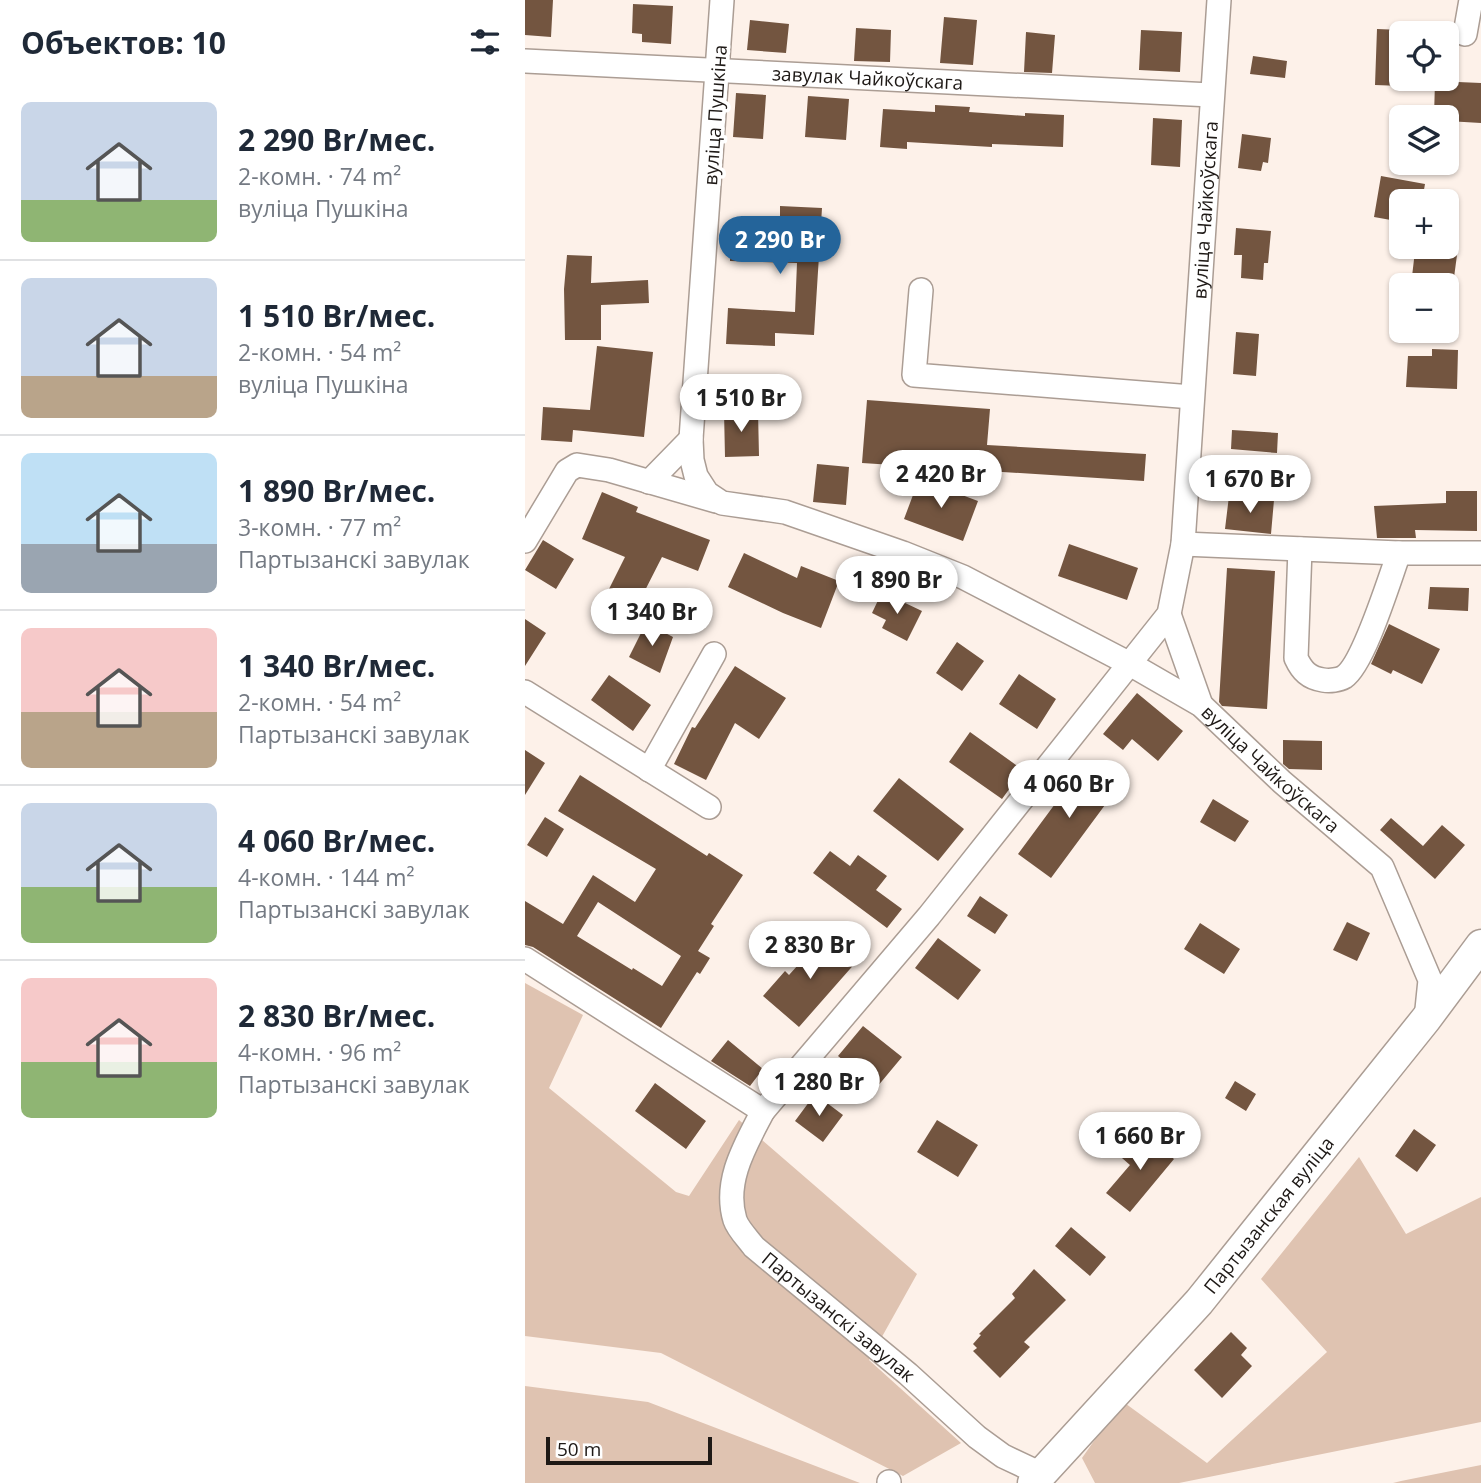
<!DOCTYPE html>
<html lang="ru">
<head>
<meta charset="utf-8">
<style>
	body { margin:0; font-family:"Open Sans",sans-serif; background:#f2f2f3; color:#1f2937; height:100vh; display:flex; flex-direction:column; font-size:26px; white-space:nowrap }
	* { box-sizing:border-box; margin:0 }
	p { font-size:23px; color:#747a83 }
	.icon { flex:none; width:38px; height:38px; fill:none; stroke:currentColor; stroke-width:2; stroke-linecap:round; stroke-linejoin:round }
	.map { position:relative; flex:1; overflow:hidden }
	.sheet { display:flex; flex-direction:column; background:#fff; width:525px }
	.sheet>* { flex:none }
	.fabs { position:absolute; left:864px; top:21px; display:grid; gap:14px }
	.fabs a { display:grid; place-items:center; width:70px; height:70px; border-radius:10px; background:#fff; box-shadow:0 2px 5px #0004; font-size:35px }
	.scale { position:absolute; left:21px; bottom:18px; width:166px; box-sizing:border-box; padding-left:7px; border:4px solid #1e1916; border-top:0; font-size:19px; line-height:24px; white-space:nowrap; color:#1e1916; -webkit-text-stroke:5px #fff; paint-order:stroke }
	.price { position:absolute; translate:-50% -60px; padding:0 16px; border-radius:24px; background:#fff; color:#222; font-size:23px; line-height:46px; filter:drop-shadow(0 2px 4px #0008) }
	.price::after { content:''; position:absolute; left:50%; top:42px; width:21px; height:16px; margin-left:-10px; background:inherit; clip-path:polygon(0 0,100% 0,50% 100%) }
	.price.on { background:#24649a; color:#fff }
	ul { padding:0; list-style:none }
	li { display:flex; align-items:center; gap:21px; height:175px; padding:0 21px }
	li+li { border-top:2px solid #e0e1e3 }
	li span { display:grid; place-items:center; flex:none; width:196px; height:140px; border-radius:10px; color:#555 }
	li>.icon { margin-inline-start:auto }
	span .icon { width:84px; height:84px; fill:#fffc; stroke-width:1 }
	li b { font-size:30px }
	h2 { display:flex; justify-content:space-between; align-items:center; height:84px; padding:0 21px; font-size:30px }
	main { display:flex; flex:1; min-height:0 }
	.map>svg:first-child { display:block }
</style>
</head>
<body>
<main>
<section class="sheet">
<h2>Объектов: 10<svg class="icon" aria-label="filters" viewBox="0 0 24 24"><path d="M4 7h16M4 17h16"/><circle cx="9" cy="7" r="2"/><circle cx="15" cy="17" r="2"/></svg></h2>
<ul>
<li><span style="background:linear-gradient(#c9d6e8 70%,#8fb573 0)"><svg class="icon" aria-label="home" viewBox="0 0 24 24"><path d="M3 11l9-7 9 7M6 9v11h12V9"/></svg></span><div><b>2 290 Br/мес.</b><p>2-комн. · 74 m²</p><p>вуліца Пушкіна</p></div></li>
<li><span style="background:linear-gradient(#c9d6e8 70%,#b9a48a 0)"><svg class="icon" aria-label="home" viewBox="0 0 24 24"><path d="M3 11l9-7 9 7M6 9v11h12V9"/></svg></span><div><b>1 510 Br/мес.</b><p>2-комн. · 54 m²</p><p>вуліца Пушкіна</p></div></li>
<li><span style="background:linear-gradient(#bfe0f5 65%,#9aa5b1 0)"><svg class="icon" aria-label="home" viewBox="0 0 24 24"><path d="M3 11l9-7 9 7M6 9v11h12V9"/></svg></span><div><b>1 890 Br/мес.</b><p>3-комн. · 77 m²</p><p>Партызанскі завулак</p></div></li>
<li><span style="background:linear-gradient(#f6c9c9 60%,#b9a48a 0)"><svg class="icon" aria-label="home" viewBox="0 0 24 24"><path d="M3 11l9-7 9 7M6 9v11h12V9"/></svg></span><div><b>1 340 Br/мес.</b><p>2-комн. · 54 m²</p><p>Партызанскі завулак</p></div></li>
<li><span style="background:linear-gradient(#c9d6e8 60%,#8fb573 0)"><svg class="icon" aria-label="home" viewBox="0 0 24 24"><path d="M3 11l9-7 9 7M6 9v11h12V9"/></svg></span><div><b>4 060 Br/мес.</b><p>4-комн. · 144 m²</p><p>Партызанскі завулак</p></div></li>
<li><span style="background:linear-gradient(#f6c9c9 60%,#8fb573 0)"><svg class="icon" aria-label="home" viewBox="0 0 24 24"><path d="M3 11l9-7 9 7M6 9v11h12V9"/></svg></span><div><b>2 830 Br/мес.</b><p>4-комн. · 96 m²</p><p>Партызанскі завулак</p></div></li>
</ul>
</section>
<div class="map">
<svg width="956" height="1483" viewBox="0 0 956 1483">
	<rect width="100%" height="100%" fill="#fdf1e9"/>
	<path fill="#dfc3b1" d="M 0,983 L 58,1015 L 24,1088 L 151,1192 L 164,1196 L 214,1120 L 392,1274 L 344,1360 L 436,1443 L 378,1476 L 136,1353 L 0,1336 Z
		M 834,1157 L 881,1234 L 956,1197 L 956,1422 L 654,1483 L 570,1483 L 557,1458 L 597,1401 L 682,1463 L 802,1352 L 736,1279 Z
		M 0,1386 L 123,1402 L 335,1483 L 0,1483 Z
		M 956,1465 L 956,1483 L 868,1483 L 876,1481 Z"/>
	<path fill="#735540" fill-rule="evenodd" d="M 0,0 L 28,0 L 26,37 L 0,35 Z
		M 108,4 L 148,6 L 146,44 L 117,42 L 117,34 L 107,33 Z
		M 419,17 L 452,20 L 448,65 L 415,63 Z
		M 225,20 L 264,24 L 261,53 L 222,50 Z
		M 331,28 L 366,30 L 365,62 L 329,61 Z
		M 852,29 L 877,30 L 877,86 L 850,85 Z
		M 616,30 L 657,32 L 655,72 L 614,70 Z
		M 501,32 L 530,35 L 527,73 L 499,72 Z
		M 728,56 L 762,61 L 760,78 L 725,74 Z
		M 910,81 L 956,83 L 956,123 L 922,121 L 922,117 L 909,117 Z
		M 211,93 L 241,95 L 238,139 L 208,137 Z
		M 283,96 L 324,99 L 321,140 L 280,137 Z
		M 410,105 L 445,107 L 444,112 L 500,116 L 500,113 L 539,115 L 538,147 L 467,144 L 467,147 L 382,142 L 382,149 L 355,147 L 358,109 L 410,112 Z
		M 628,118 L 657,120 L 655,167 L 626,165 Z
		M 717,134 L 746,138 L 743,163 L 738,162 L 736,171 L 713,168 Z
		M 856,176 L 900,184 L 897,201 L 877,201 L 877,222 L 849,217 Z
		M 255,206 L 297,208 L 289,335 L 250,333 L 250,346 L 201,344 L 203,308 L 270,312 L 272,263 L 205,261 L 205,239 L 225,239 L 225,223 L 255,224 Z
		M 711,228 L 746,231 L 743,263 L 739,263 L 738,280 L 716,278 L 717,255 L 709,255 Z
		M 890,251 L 932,255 L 928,285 L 886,285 Z
		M 42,255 L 67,256 L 66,283 L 123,280 L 124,303 L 76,305 L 76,340 L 40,340 L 39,289 Z
		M 711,332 L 734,334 L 731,376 L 708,374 Z
		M 72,346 L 128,352 L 119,437 L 48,430 L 47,442 L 16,440 L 18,407 L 65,410 Z
		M 907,349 L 933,350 L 932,389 L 881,387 L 883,356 L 907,356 Z
		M 342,400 L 465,409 L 462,445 L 621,454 L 619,481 L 337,463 Z
		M 199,411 L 233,411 L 234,456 L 200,457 Z
		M 707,430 L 753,433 L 752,453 L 706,449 Z
		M 292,464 L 324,467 L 321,505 L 288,502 Z
		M 394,479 L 453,501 L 438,541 L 379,519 Z
		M 921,491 L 952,491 L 952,531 L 890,530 L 891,538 L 852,538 L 849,506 L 921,503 Z
		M 77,492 L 113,507 L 111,512 L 185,540 L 173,571 L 137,557 L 109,612 L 80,597 L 100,557 L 57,539 Z
		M 704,496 L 749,500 L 746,534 L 700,529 Z
		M 18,540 L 49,559 L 31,589 L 0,570 Z
		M 544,544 L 613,568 L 602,600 L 533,576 Z
		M 219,553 L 272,578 L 276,566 L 314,581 L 296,628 L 258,613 L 203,587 Z
		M 702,568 L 750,571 L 742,709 L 697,706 L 694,702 Z
		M 905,587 L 944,588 L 943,611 L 903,609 Z
		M 357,592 L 397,611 L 382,641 L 357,628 L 361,620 L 347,613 Z
		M 0,619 L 21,633 L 0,666 Z
		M 121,623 L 148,637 L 135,673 L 104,657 Z
		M 864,624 L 915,649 L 897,684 L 868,670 L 866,674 L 846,664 Z
		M 432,642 L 459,661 L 437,691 L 411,673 Z
		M 210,666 L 261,698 L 234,739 L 210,723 L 181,780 L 149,764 L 167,727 L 170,728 Z
		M 494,674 L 531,699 L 512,729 L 474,704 Z
		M 84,675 L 126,705 L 108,731 L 66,700 Z
		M 612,693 L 658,731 L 633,761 L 607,739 L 598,750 L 578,734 Z
		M 445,732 L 498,770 L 477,799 L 424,762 Z
		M 758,740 L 797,741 L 797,770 L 764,769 L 758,764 Z
		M 0,750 L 20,763 L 0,795 Z
		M 561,762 L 594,786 L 526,878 L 493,854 Z
		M 55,775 L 182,856 L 184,853 L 218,875 L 186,924 L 189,926 L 173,951 L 185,958 L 175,974 L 172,972 L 136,1028 L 8,947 L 0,945 L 0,901 L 38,924 L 68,875 L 110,902 L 131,869 L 33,811 ZM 73,902 L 156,956 L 137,986 L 108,968 L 107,970 L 52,936 Z
		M 374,778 L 439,829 L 413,861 L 348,811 Z
		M 688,799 L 724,821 L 710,842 L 675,822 Z
		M 20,817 L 39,829 L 22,857 L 2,845 Z
		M 866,818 L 898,846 L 917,825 L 940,845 L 910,879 L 855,830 Z
		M 305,851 L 325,866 L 333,855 L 362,876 L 351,890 L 377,909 L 362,928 L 288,873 Z
		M 455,896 L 483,915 L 470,934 L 442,916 Z
		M 822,922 L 845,933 L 832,961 L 808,950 Z
		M 675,923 L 715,949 L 699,974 L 659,949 Z
		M 301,934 L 332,961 L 274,1027 L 238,996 L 260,971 L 264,975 Z
		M 413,938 L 456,970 L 433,1000 L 390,968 Z
		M 338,1026 L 377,1057 L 352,1087 L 313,1056 Z
		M 203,1040 L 238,1069 L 225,1086 L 186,1061 Z
		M 710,1081 L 731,1094 L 721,1111 L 700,1098 Z
		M 130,1083 L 181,1121 L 161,1149 L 110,1111 Z
		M 290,1094 L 318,1115 L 298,1142 L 270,1121 Z
		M 412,1120 L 453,1145 L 433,1177 L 392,1152 Z
		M 889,1129 L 911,1145 L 892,1172 L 870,1156 Z
		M 617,1133 L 649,1159 L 605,1212 L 581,1193 L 605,1165 L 597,1158 Z
		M 546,1227 L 581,1257 L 565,1276 L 530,1246 Z
		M 509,1269 L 541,1300 L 499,1342 L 505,1347 L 475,1378 L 448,1351 L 452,1348 L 448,1344 L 456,1335 L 454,1334 L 490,1298 L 487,1294 Z
		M 706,1332 L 722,1348 L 716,1355 L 727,1366 L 697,1398 L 669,1370 Z"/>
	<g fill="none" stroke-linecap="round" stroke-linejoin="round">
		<defs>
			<g id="minor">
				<path id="s1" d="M 197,0 L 166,439 L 167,460 L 171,476 L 182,493 L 197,503 L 260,512 L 378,553 L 438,577 L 605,664 L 676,705 L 757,782 L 857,867 L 905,980 L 901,1019"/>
				<path d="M 940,34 L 946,0"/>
				<path id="s2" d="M 0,61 L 686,95"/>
				<path d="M 396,290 L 389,375 L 667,397"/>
				<path d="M 124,482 L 166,439"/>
				<path d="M 0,541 L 42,471 L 52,465 L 84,470 L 191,501"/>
				<path d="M 658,544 L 874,553 L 956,553"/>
				<path d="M 775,549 L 771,658 C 777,671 784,678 798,680 C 805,681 814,680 819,677 C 839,664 865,577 874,553"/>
				<path d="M 644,614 L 676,705"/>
				<path d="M 0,692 L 184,807"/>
				<path d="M 124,770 L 189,654"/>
				<path id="s3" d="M 0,959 L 238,1111 C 221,1144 198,1181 210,1220 C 213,1229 223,1239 229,1247 L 383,1374 L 452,1437 L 478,1456 L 516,1474"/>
				<path id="s4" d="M 238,1111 L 404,916 L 644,614 L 658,544 L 694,0"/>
				<path d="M 364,1482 L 364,1483"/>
			</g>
			<g id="major">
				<path id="s5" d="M 508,1483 L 674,1302 L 901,1019 L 956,945"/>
			</g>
		</defs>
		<use href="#minor" stroke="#ab9d94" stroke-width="26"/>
		<use href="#major" stroke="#ab9d94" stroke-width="33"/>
		<use href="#minor" stroke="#fff" stroke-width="23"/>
		<use href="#major" stroke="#fff" stroke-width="30"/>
	</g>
	<g text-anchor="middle" stroke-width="7" stroke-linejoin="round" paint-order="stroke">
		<g font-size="19" fill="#1e1916" stroke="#fff">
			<text dy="7" stroke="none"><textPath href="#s2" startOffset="343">завулак Чайкоўскага</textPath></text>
			<text transform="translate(190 115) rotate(-86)" y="7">вуліца Пушкіна</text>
			<text dy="7" stroke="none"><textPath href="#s4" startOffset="1048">вуліца Чайкоўскага</textPath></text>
			<text dy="7" stroke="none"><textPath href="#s1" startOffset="1134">вуліца Чайкоўскага</textPath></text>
			<text dy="7" stroke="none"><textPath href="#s5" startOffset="357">Партызанская вуліца</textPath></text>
			<text dy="7" stroke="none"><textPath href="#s3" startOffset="541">Партызанскі завулак</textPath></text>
		</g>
	</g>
</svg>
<div class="fabs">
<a><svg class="icon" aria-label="locate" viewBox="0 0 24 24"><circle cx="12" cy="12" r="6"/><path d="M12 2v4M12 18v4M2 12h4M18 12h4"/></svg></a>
<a><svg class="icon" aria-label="layers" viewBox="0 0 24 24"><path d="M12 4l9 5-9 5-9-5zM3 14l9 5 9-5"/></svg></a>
<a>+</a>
<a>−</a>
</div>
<div class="scale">50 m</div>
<b class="price on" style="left:255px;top:276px">2 290 Br</b>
<b class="price" style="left:216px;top:434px">1 510 Br</b>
<b class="price" style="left:416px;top:510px">2 420 Br</b>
<b class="price" style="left:725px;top:515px">1 670 Br</b>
<b class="price" style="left:372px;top:616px">1 890 Br</b>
<b class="price" style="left:127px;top:648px">1 340 Br</b>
<b class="price" style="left:544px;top:820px">4 060 Br</b>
<b class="price" style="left:285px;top:981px">2 830 Br</b>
<b class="price" style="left:294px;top:1118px">1 280 Br</b>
<b class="price" style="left:615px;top:1172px">1 660 Br</b>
</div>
</main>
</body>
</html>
